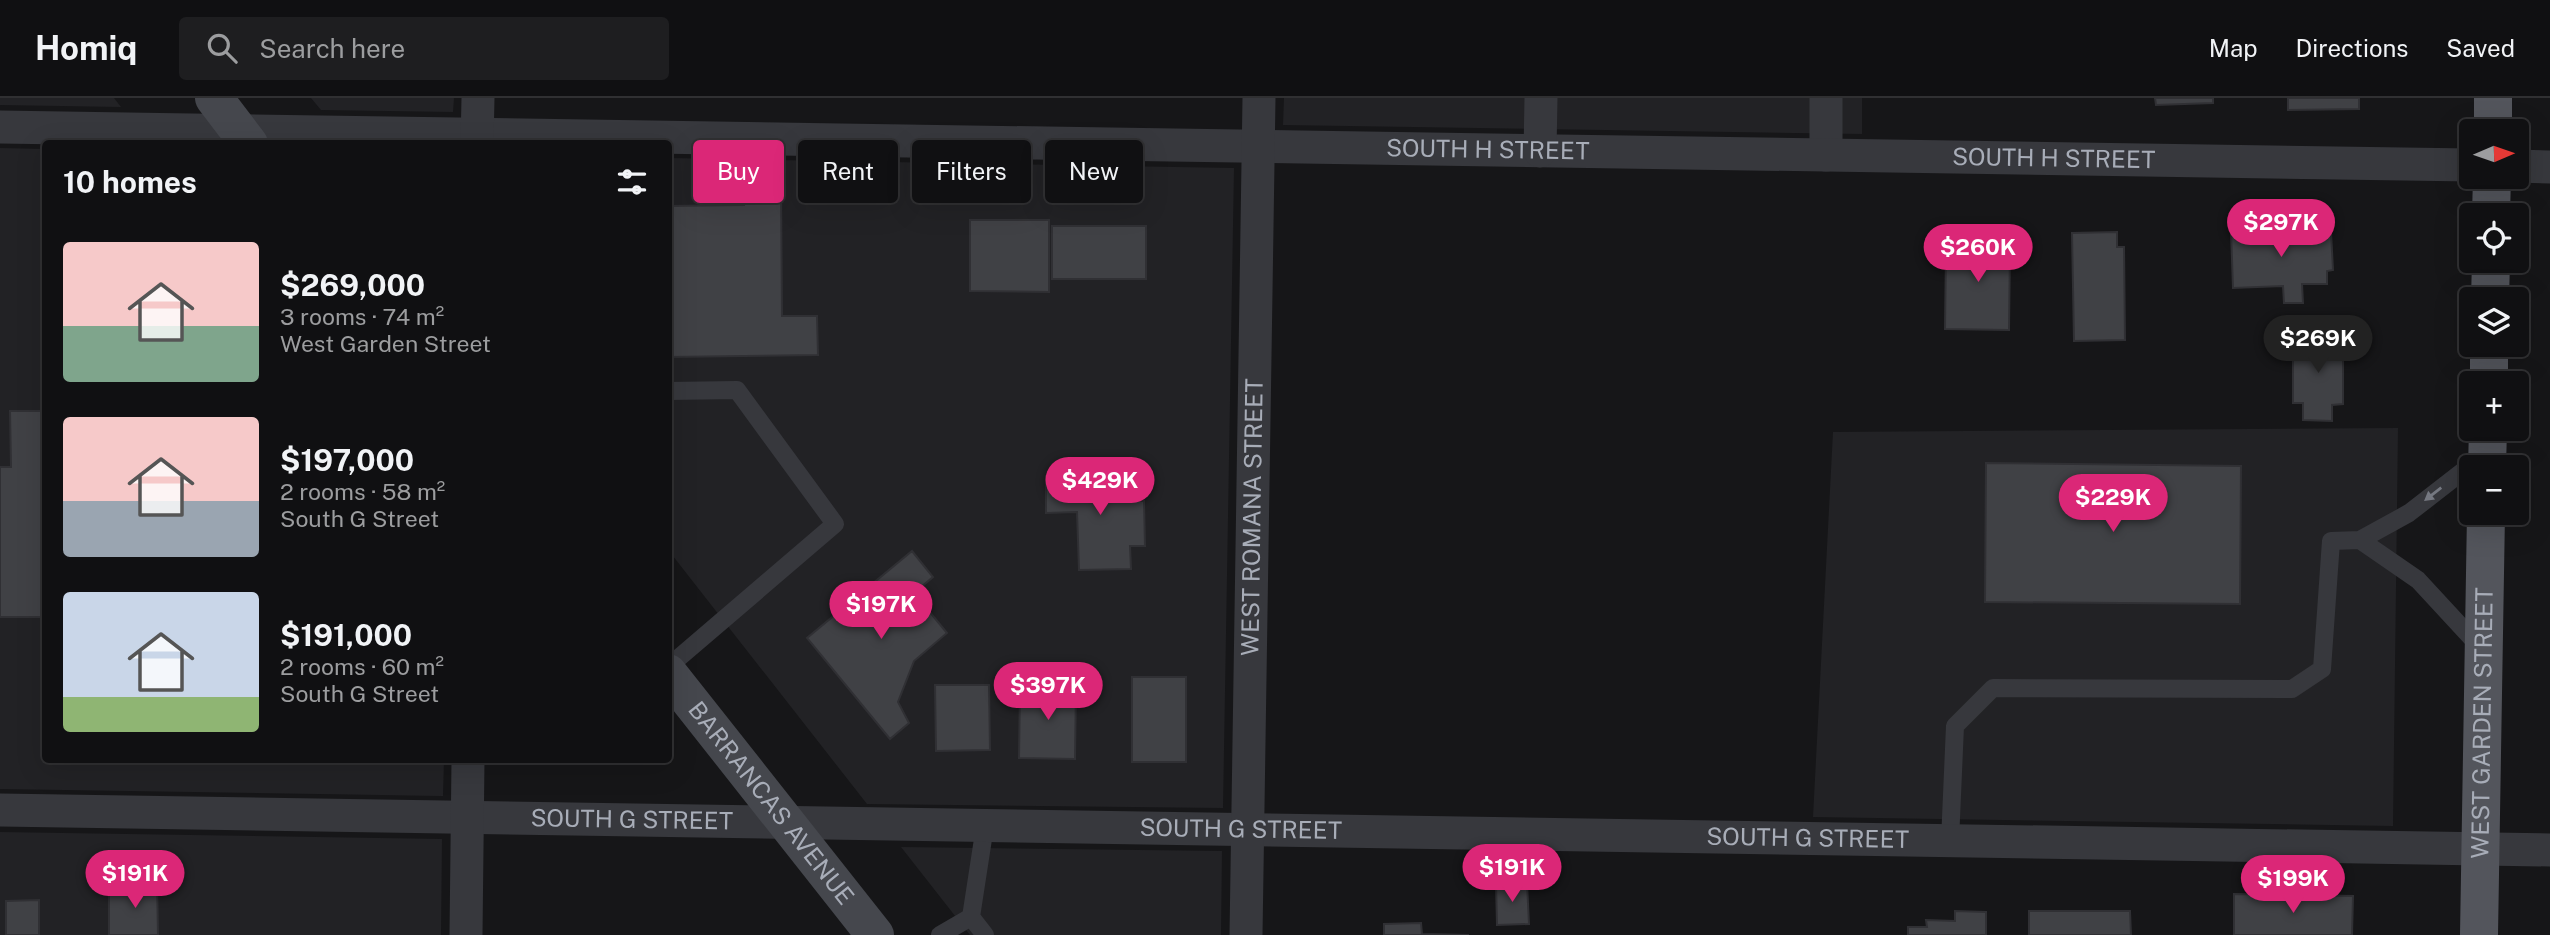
<!DOCTYPE html>
<html lang="en">
<head>
<meta charset="utf-8">
<style>
	body { margin:0; font-family:"Public Sans",sans-serif; background:#1e1e20; color:#f1f3f6; height:100vh; display:flex; flex-direction:column; font-size:26px; white-space:nowrap }
	* { box-sizing:border-box; margin:0 }
	p { font-size:23px; color:#9c9d9f }
	.icon { flex:none; width:38px; height:38px; fill:none; stroke:currentColor; stroke-width:2; stroke-linecap:round; stroke-linejoin:round }
	.map { position:relative; flex:1; overflow:hidden }
	.side { position:absolute; left:42px; top:42px; width:630px; height:623px; display:flex; flex-direction:column; background:#101012; border-radius:7px; box-shadow:0 7px 28px #0002,0 0 0 2px #303032 }
	.side>* { flex:none }
	.top-card { position:absolute; left:693px; top:42px; width:665px; height:63px; display:flex; gap:14px }
	.needle { width:46px; rotate:88deg }
	.controls { position:absolute; left:2459px; top:21px; display:grid; gap:14px }
	.controls a { display:grid; place-items:center; width:70px; height:70px; border-radius:7px; background:#101012; box-shadow:0 7px 28px #0002,0 0 0 2px #303032; font-size:35px }
	.price { position:absolute; translate:-50% -60px; padding:0 16px; border-radius:24px; background:#db2777; color:#fff; font-size:23px; line-height:46px; filter:drop-shadow(0 2px 4px #0008) }
	.price::after { content:''; position:absolute; left:50%; top:42px; width:21px; height:16px; margin-left:-10px; background:inherit; clip-path:polygon(0 0,100% 0,50% 100%) }
	.price.selected { background:#222; color:#fff }
	ul { padding:0; list-style:none }
	li { display:flex; align-items:center; gap:21px; height:175px; padding:0 21px }
	li span { display:grid; place-items:center; flex:none; width:196px; height:140px; border-radius:7px; color:#555 }
	li>.icon { margin-inline-start:auto }
	span .icon { width:84px; height:84px; fill:#fffc; stroke-width:1 }
	li b { font-size:30px }
	h2 { display:flex; justify-content:space-between; align-items:center; height:84px; padding:0 21px; font-size:30px }
	.chip { padding:0 24px; border-radius:7px; background:#101012; box-shadow:0 7px 28px #0002,0 0 0 2px #303032; font-size:24px; line-height:63px }
	.chip.selected { background:#db2777; color:#fff }
	header { display:flex; align-items:center; gap:42px; box-sizing:border-box; height:98px; padding:0 35px; background:#101012; border-bottom:2px solid #303032 }
	header strong { font-size:33px }
	nav { display:flex; gap:38px; margin-inline-start:auto; font-size:24px }
	.search { width:490px; height:63px; background:#1e1e20; display:flex; align-items:center; gap:18px; box-sizing:border-box; padding:0 24px; border-radius:7px; color:#9c9d9f; font-size:26px }
	.map>svg:first-child { display:block }
</style>
</head>
<body>
<header>
<strong>Homiq</strong>
<div class="search"><svg class="icon" aria-label="search" viewBox="0 0 24 24"><circle cx="10" cy="10" r="6"/><path d="M15 15l6 6"/></svg>Search here</div>
<nav><a>Map</a><a>Directions</a><a>Saved</a></nav>
</header>
<div class="map">
<svg width="2550" height="837" viewBox="0 0 2550 837">
	<rect width="100%" height="100%" fill="#161618"/>
	<path fill="#222225" d="M 0,0 L 114,0 L 121,9 L 0,7 Z
		M 311,0 L 454,0 L 453,14 L 321,12 Z
		M 1284,0 L 1862,0 L 1862,36 L 1283,27 Z
		M 0,50 L 45,51 L 46,662 L 444,662 L 443,698 L 0,691 Z
		M 669,60 L 1234,70 L 1223,710 L 867,706 L 669,453 Z
		M 2398,330 L 2393,728 L 1813,719 L 1833,334 Z
		M 0,734 L 442,741 L 441,837 L 0,837 Z
		M 901,749 L 1222,753 L 1221,837 L 970,837 Z"/>
	<path fill="#404145" stroke="#303034" stroke-width="2" d="M 2155,0 L 2213,0 L 2213,5 L 2156,7 Z
		M 2288,0 L 2359,0 L 2359,11 L 2288,12 Z
		M 744,88 L 781,88 L 782,218 L 817,218 L 818,257 L 668,259 L 668,108 L 744,107 Z
		M 2288,121 L 2289,135 L 2331,134 L 2333,172 L 2327,173 L 2327,186 L 2302,186 L 2303,205 L 2284,205 L 2283,188 L 2233,190 L 2231,133 L 2263,132 L 2263,122 Z
		M 970,122 L 1049,122 L 1049,194 L 970,193 Z
		M 1052,128 L 1146,128 L 1146,181 L 1052,181 Z
		M 2117,134 L 2117,149 L 2124,149 L 2125,242 L 2074,243 L 2072,135 Z
		M 1957,136 L 2000,136 L 1999,148 L 2010,148 L 2009,232 L 1945,231 L 1946,153 L 1957,153 Z
		M 2293,238 L 2343,238 L 2343,306 L 2332,307 L 2332,323 L 2303,322 L 2303,305 L 2293,305 Z
		M 10,313 L 46,313 L 46,519 L 0,519 L 0,369 L 11,369 Z
		M 1986,365 L 2241,368 L 2240,506 L 1985,504 Z
		M 1131,376 L 1131,403 L 1144,403 L 1145,448 L 1130,448 L 1131,471 L 1079,472 L 1077,414 L 1046,415 L 1046,378 Z
		M 912,453 L 933,479 L 914,495 L 947,535 L 914,563 L 898,604 L 909,625 L 890,641 L 807,540 Z
		M 1132,579 L 1186,579 L 1186,664 L 1132,664 Z
		M 935,587 L 989,587 L 990,652 L 936,653 Z
		M 1020,588 L 1076,589 L 1075,661 L 1019,660 Z
		M 157,781 L 158,837 L 109,837 L 109,795 L 129,795 L 129,782 Z
		M 1496,785 L 1527,785 L 1529,826 L 1497,827 Z
		M 2234,796 L 2353,798 L 2352,837 L 2234,837 Z
		M 39,802 L 39,837 L 6,837 L 6,803 Z
		M 1955,813 L 1986,814 L 1986,837 L 1908,837 L 1908,829 L 1927,829 L 1926,822 L 1955,823 Z
		M 2029,813 L 2130,813 L 2131,837 L 2029,837 Z
		M 1421,825 L 1422,836 L 1469,837 L 1384,837 L 1384,826 Z"/>
	<g fill="none" stroke-linecap="round" stroke-linejoin="round">
		<path stroke="#37383d" stroke-width="18" d="M 668,293 L 737,292 L 835,426 L 668,569
			M 2479,548 L 2418,482 L 2360,442 L 2409,415 L 2485,356
			M 1950,743 L 1955,628 L 1993,590 L 2292,591 L 2322,571 L 2331,443 L 2360,442
			M 940,837 L 971,819
			M 985,837 L 971,819 L 985,728"/>
		<g stroke="#37383d" stroke-width="33">
			<path d="M 1826,0 L 1826,57"/>
			<path id="s1" d="M 0,29 L 2471,67"/>
			<path d="M 477,46 L 478,0"/>
			<path d="M 1540,53 L 1541,0"/>
			<path d="M 2516,68 L 2550,69"/>
			<path id="s2" d="M 0,712 L 2550,752"/>
			<path d="M 466,837 L 468,662"/>
			<path id="s3" d="M 1246,837 L 1259,0"/>
		</g>
		<g stroke="#45474d" stroke-width="38">
			<path d="M 214,0 L 249,46"/>
			<path id="s4" d="M 668,575 L 875,837"/>
		</g>
		<g stroke="#53555c" stroke-width="38">
			<path d="M 2493,33 L 2493,0"/>
			<path d="M 2491,117 L 2492,79"/>
			<path d="M 2490,201 L 2491,163"/>
			<path d="M 2489,285 L 2489,247"/>
			<path d="M 2487,369 L 2488,331"/>
			<path id="s5" d="M 2479,837 L 2486,415"/>
		</g>
	</g>
	<defs><path id="oneway-solid" d="M-6-.8H1V-3.2L6.5 0L1 3.2V.8H-6Z" transform="scale(1.75)"/></defs>
	<use fill="#757881" href="#oneway-solid" transform="translate(2433 396) rotate(142)"/>
	<g text-anchor="middle" stroke-width="6" stroke-linejoin="round" paint-order="stroke">
		<g font-size="24" fill="#a8adb8" stroke="#111113">
			<text dy="8" stroke="none"><textPath href="#s1" startOffset="1488">SOUTH H STREET</textPath></text>
			<text dy="8" stroke="none"><textPath href="#s1" startOffset="2054">SOUTH H STREET</textPath></text>
			<text dy="8" stroke="none"><textPath href="#s3" startOffset="418">WEST ROMANA STREET</textPath></text>
			<text dy="8" stroke="none"><textPath href="#s5" startOffset="212">WEST GARDEN STREET</textPath></text>
			<text dy="8" stroke="none"><textPath href="#s4" startOffset="166">BARRANCAS AVENUE</textPath></text>
			<text dy="8" stroke="none"><textPath href="#s2" startOffset="632">SOUTH G STREET</textPath></text>
			<text dy="8" stroke="none"><textPath href="#s2" startOffset="1241">SOUTH G STREET</textPath></text>
			<text dy="8" stroke="none"><textPath href="#s2" startOffset="1808">SOUTH G STREET</textPath></text>
		</g>
	</g>
</svg>
<div class="controls">
<a><svg class="needle" viewBox="-14 -14 28 28"><path d="M0-13l5 13h-10z" fill="#e53935"/><path d="M0 13l5-13h-10z" fill="#9c9d9f"/></svg></a>
<a><svg class="icon" aria-label="locate" viewBox="0 0 24 24"><circle cx="12" cy="12" r="6"/><path d="M12 2v4M12 18v4M2 12h4M18 12h4"/></svg></a>
<a><svg class="icon" aria-label="layers" viewBox="0 0 24 24"><path d="M12 4l9 5-9 5-9-5zM3 14l9 5 9-5"/></svg></a>
<a>+</a>
<a>−</a>
</div>
<b class="price" style="left:2281px;top:161px">$297K</b>
<b class="price" style="left:1978px;top:186px">$260K</b>
<b class="price selected" style="left:2318px;top:277px">$269K</b>
<b class="price" style="left:1100px;top:419px">$429K</b>
<b class="price" style="left:2113px;top:436px">$229K</b>
<b class="price" style="left:881px;top:543px">$197K</b>
<b class="price" style="left:1048px;top:624px">$397K</b>
<b class="price" style="left:1512px;top:806px">$191K</b>
<b class="price" style="left:135px;top:812px">$191K</b>
<b class="price" style="left:2293px;top:817px">$199K</b>
<div class="top-card">
<a class="chip selected">Buy</a>
<a class="chip">Rent</a>
<a class="chip">Filters</a>
<a class="chip">New</a>
</div>
<section class="side">
<h2>10 homes<svg class="icon" aria-label="filters" viewBox="0 0 24 24"><path d="M4 7h16M4 17h16"/><circle cx="9" cy="7" r="2"/><circle cx="15" cy="17" r="2"/></svg></h2>
<ul>
<li><span style="background:linear-gradient(#f6c9c9 60%,#7fa58c 0)"><svg class="icon" aria-label="home" viewBox="0 0 24 24"><path d="M3 11l9-7 9 7M6 9v11h12V9"/></svg></span><div><b>$269,000</b><p>3 rooms · 74 m²</p><p>West Garden Street</p></div></li>
<li><span style="background:linear-gradient(#f6c9c9 60%,#9aa5b1 0)"><svg class="icon" aria-label="home" viewBox="0 0 24 24"><path d="M3 11l9-7 9 7M6 9v11h12V9"/></svg></span><div><b>$197,000</b><p>2 rooms · 58 m²</p><p>South G Street</p></div></li>
<li><span style="background:linear-gradient(#c9d6e8 75%,#8fb573 0)"><svg class="icon" aria-label="home" viewBox="0 0 24 24"><path d="M3 11l9-7 9 7M6 9v11h12V9"/></svg></span><div><b>$191,000</b><p>2 rooms · 60 m²</p><p>South G Street</p></div></li>
</ul>
</section>
</div>
</body>
</html>
